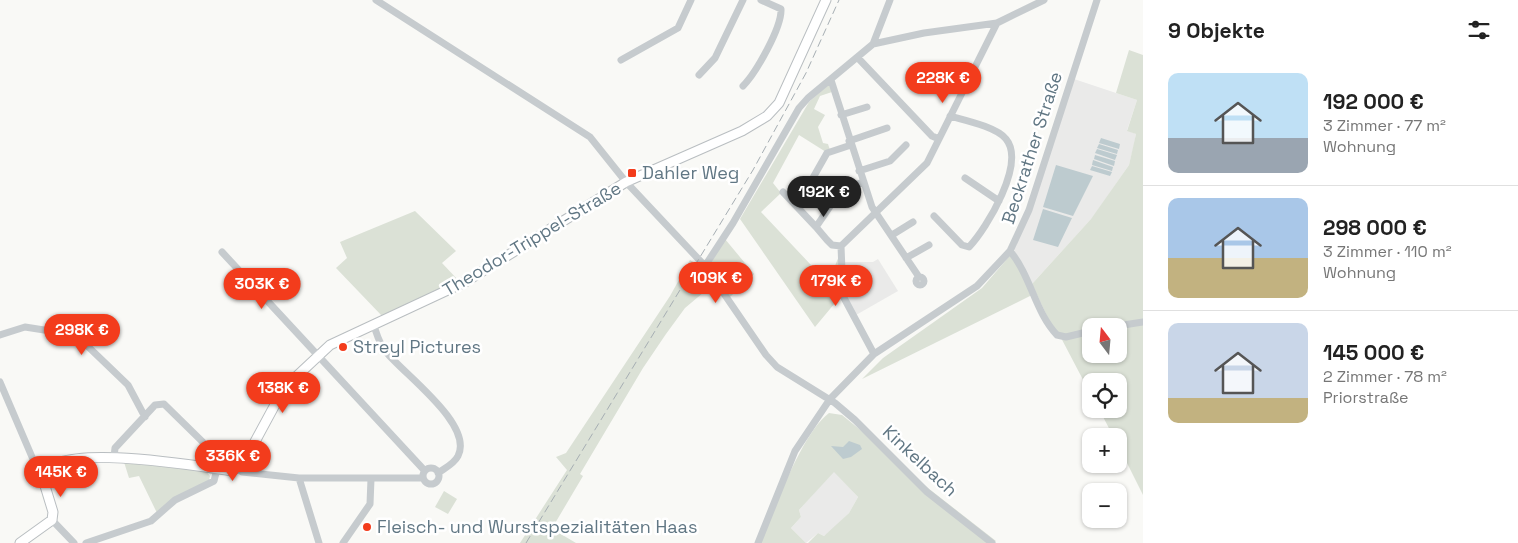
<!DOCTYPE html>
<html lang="de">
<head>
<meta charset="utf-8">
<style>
	body { margin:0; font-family:"Space Grotesk",sans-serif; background:#f6f6f6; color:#222; height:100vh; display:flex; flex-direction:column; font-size:19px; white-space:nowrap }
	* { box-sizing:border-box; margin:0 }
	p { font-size:16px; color:#767676 }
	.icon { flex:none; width:28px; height:28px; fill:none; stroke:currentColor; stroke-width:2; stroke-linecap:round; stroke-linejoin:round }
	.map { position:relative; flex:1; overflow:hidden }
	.sheet { display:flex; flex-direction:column; background:#fff; width:375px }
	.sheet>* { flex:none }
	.needle { width:32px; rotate:344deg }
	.controls { position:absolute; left:1082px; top:318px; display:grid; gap:10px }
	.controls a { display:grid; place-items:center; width:45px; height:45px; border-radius:10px; background:#fff; box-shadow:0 1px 4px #0004; font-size:25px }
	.price { position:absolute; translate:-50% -42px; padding:0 11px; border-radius:18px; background:#f33c1c; color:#fff; font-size:16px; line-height:32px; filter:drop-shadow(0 1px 2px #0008) }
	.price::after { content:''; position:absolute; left:50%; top:30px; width:15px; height:11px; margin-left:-8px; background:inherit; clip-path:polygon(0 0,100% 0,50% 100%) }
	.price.on { background:#222; color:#fff }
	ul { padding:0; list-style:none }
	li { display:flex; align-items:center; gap:15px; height:125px; padding:0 25px }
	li+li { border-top:1px solid #e0e0e0 }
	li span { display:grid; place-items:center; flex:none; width:140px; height:100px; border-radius:10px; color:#555 }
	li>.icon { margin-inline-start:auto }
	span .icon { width:60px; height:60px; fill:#fffc; stroke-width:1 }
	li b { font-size:21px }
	h2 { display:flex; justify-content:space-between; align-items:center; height:60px; padding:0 25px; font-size:21px }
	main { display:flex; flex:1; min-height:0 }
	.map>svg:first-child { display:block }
</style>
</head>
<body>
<main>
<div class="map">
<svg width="1143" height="543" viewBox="0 0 1143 543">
	<rect width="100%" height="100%" fill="#f9f9f6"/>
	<path fill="#eaeae9" d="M 1074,79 L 1137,100 L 1127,130 L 1136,134 L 1134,145 L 1129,165 L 1093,217 L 1032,284 L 1014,250 L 1036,197 Z
		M 878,259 L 898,291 L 856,315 L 846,296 L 845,262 L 873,262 Z
		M 834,471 L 858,497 L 849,513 L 832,530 L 824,536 L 818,533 L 806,543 L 791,528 L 801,517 L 799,510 Z"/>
	<path fill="#dbe1d6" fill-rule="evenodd" d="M 1129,50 L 1143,55 L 1143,495 L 1119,447 L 1119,436 L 1113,436 L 1099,409 L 1119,409 L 1119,381 L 1091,381 L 1091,395 L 1059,334 L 1053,329 L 1032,284 L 1091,219 L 1129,165 L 1136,134 L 1127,131 L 1137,100 L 1116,93 ZM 1091,326 L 1119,326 L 1119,354 L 1091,354 Z
		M 829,84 L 832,92 L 820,96 L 814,109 L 825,115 L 818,127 L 823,143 L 828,144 L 830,150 L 826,152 L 799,135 L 773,183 L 781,193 L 761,212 L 828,283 L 839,256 L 840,297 L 815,327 L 740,219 L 809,102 Z
		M 415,211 L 456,251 L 442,263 L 459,281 L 382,316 L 336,268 L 347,258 L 340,242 Z
		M 725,239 L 754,274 L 730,297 L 708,268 Z
		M 1014,251 L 1034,294 L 862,379 L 883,358 L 982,288 Z
		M 690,260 L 704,268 L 712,282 L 710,287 L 685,308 L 666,334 L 643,368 L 580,474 L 583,476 L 554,525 L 554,530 L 576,543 L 520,543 L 567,470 L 556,457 L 566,453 L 670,296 Z
		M 829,413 L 842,415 L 858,428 L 928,488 L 996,541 L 993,543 L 808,543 L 818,533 L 824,536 L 849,513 L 858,497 L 834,472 L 799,510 L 801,517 L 791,528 L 806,543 L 760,543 C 774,510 802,433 829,413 Z
		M 124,462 L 206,471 L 210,476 L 209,480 L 157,513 L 139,476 L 129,478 Z
		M 444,491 L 457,499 L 448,514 L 435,507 Z"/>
	<path fill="#bdcbcf" d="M 1101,138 L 1120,144 L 1119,149 L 1099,143 Z
		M 1099,144 L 1118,150 L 1117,154 L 1097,148 Z
		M 1097,149 L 1117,155 L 1115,160 L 1095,153 Z
		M 1095,155 L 1115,161 L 1114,166 L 1094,159 Z
		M 1093,160 L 1113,167 L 1112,171 L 1092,165 Z
		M 1056,165 L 1093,176 L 1073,216 L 1043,207 Z
		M 1092,166 L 1112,172 L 1110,176 L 1090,170 Z
		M 1043,209 L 1072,218 L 1058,247 L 1033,240 Z
		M 849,441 L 860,445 L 862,449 L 851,457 L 843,459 L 831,446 L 843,447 Z"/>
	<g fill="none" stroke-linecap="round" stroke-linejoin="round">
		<defs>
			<path id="major" d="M 20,543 L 52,520 L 53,512 L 42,476 C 51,440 203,467 232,471 L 244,462 L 284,388 L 330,345 L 465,282 L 626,182 L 742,131 L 767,116 L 779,103 L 826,0"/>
		</defs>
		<use href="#major" stroke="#b9bec1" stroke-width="11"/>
		<path stroke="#c6cbce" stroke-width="7" d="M 376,0 L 590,137 L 626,182 L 705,266 L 766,355 L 777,367 L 835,403 L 855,420 L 927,492 L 992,543
			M 873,44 L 890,0
			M 858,58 L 932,136 L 939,139
			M 621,60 L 678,28 L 691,0
			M 699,75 L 715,58 L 743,0
			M 831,80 L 872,207 L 919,277
			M 743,86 C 756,73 782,27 781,9 L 761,0
			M 841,115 L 867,107
			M 849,141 L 887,128
			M 859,171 L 890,161 L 906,145
			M 965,178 L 999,201
			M 783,192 L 816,227 L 827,240 L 832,245 L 841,246
			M 836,200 L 850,187 L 863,182
			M 797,206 L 827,153 L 851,145
			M 934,216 L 962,245 L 969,247 C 987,228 1026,163 1006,139 C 997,127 964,120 950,116
			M 816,227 L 831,205
			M 892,235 L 913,222
			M 1010,251 C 1031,276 1035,312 1057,335 L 1066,337 L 1091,331
			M 222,252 L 425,471
			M 906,258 L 929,245
			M 705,266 L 733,223 L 799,108 L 808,98 L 873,44 L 924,33 L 997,23 L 1044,0
			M916 281a4 4 0 1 1 8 0a4 4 0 1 1-8 0Z
			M 374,326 C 377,335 380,346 387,353 C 405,375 474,425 458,456 C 454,464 445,468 438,473
			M 1117,326 L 1143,322
			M 0,335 L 25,327 L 76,335 L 128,385 L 145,417
			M 874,354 L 843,296 L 841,246 L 927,163 L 997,23
			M 0,382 L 38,471 L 42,474
			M 114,457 L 115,448 L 155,405 L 164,404 L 215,454 L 225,470
			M423 476a8 8 0 1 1 16 0a8 8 0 1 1-16 0Z
			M 238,469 L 242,472 L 299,478 L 423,478
			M 299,478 L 319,543
			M 52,520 L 74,543
			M 86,543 L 151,521 L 175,500 L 214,481 L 217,469
			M 343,543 L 370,504 L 371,479
			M 758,543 L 795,451 L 830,399 L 874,354 L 977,286 L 1010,251 L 1029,210 L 1097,0"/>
		<use href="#major" stroke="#fff" stroke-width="9"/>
		<path stroke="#a6aeb3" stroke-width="1" stroke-dasharray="8 4" stroke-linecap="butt" d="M 526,543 L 753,170 L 806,73 L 839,0"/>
	</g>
	<g fill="#f33c1c" stroke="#fff" stroke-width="2">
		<rect x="627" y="168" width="10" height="10" rx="2.5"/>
		<circle cx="343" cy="347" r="5"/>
		<circle cx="367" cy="527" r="5"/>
	</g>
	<g text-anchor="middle" stroke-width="5" stroke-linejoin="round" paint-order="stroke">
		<g font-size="18" fill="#617784" stroke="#fff">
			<text transform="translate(1032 148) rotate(-72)" y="6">Beckrather Straße</text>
			<text transform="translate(532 239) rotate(-31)" y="6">Theodor-Trippel-Straße</text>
			<text transform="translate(920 461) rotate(43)" y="6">Kinkelbach</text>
		</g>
		<g font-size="18" fill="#617784" stroke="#fff" text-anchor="start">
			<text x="642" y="179">Dahler Weg</text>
			<text x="353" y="353">Streyl Pictures</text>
			<text x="377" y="533">Fleisch- und Wurstspezialitäten Haas</text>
		</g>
	</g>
</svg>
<div class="controls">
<a><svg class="needle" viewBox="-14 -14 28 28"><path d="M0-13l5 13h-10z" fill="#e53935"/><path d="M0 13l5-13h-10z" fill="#767676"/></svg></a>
<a><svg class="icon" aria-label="locate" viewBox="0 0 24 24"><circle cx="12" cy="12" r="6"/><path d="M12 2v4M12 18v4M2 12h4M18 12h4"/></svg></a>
<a>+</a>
<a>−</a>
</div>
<b class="price" style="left:943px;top:104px">228K €</b>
<b class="price on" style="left:824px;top:218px">192K €</b>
<b class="price" style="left:716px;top:304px">109K €</b>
<b class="price" style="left:836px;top:307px">179K €</b>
<b class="price" style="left:262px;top:310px">303K €</b>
<b class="price" style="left:82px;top:356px">298K €</b>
<b class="price" style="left:283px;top:414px">138K €</b>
<b class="price" style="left:233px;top:482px">336K €</b>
<b class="price" style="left:61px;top:498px">145K €</b>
</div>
<section class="sheet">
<h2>9 Objekte<svg class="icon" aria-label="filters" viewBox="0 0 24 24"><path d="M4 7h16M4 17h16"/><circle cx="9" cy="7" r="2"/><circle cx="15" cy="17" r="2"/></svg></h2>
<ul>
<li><span style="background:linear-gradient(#bfe0f5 65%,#9aa5b1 0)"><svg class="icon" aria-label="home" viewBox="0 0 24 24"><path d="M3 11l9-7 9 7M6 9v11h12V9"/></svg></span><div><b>192 000 €</b><p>3 Zimmer · 77 m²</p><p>Wohnung</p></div></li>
<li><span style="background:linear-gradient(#a9c7e8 60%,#c2b280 0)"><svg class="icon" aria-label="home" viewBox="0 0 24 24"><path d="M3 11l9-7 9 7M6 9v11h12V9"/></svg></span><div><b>298 000 €</b><p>3 Zimmer · 110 m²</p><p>Wohnung</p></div></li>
<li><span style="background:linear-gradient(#c9d6e8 75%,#c2b280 0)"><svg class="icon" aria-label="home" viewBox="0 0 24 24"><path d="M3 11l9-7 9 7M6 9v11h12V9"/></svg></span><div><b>145 000 €</b><p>2 Zimmer · 78 m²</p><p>Priorstraße</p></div></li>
</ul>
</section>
</main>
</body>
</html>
